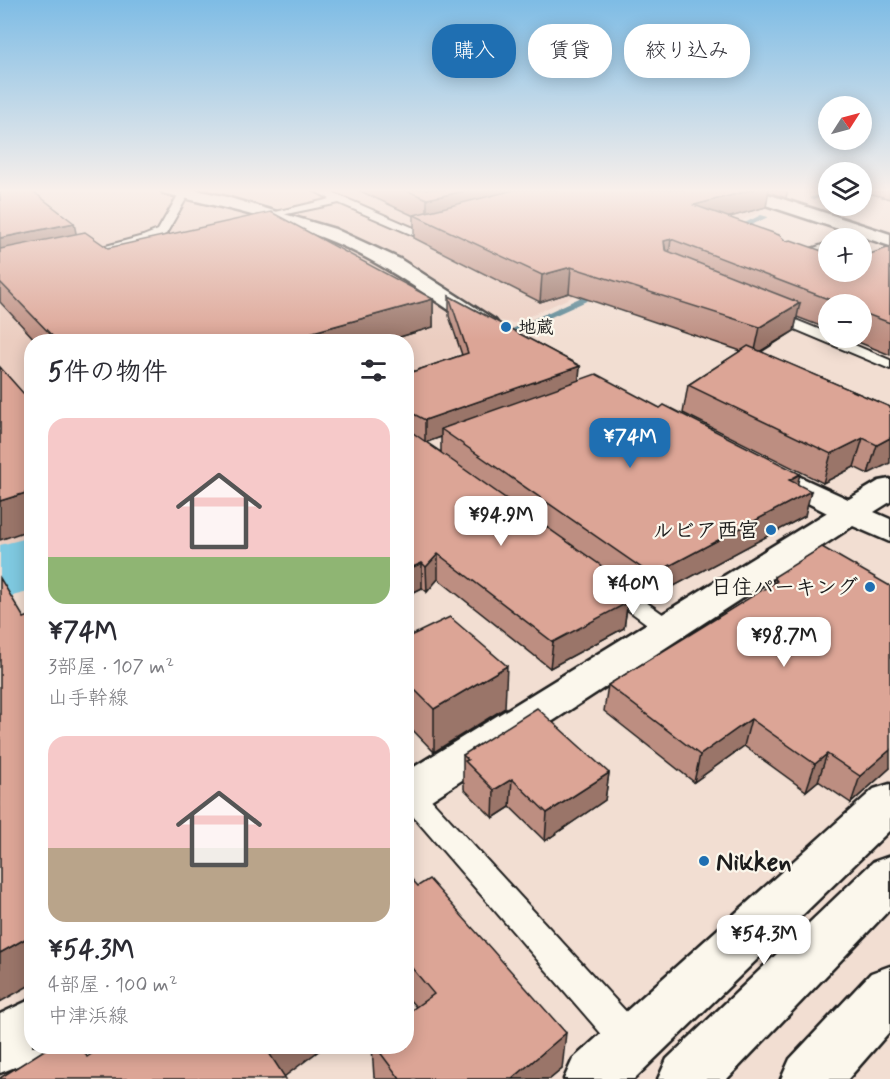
<!DOCTYPE html>
<html lang="ja">
<head>
<meta charset="utf-8">
<style>
	body { margin:0; font-family:Mynerve,"Klee One",sans-serif; background:#f7f7f7; color:#2b2b33; height:100vh; display:flex; flex-direction:column; font-size:22px; white-space:nowrap }
	* { box-sizing:border-box; margin:0 }
	p { font-size:20px; color:#7c7c81 }
	.icon { flex:none; width:33px; height:33px; fill:none; stroke:currentColor; stroke-width:2; stroke-linecap:round; stroke-linejoin:round }
	.map { position:relative; flex:1; overflow:hidden }
	.sheet { position:absolute; left:24px; top:334px; width:390px; height:720px; display:flex; flex-direction:column; background:#fff; border-radius:24px; box-shadow:0 3px 15px #0003 }
	.sheet>* { flex:none }
	.banner { position:absolute; left:432px; top:24px; width:368px; height:54px; display:flex; gap:12px }
	.needle { width:39px; rotate:54deg }
	.buttons { position:absolute; left:818px; top:96px; display:grid; gap:12px }
	.buttons a { display:grid; place-items:center; width:54px; height:54px; border-radius:50%; background:#fff; box-shadow:0 3px 15px #0003; font-size:30px }
	.price { position:absolute; translate:-50% -51px; padding:0 14px; border-radius:12px; background:#fff; color:#222; font-size:20px; line-height:39px; filter:drop-shadow(0 2px 3px #0008) }
	.price::after { content:''; position:absolute; left:50%; top:36px; width:18px; height:14px; margin-left:-9px; background:inherit; clip-path:polygon(0 0,100% 0,50% 100%) }
	.price.active { background:#1f6fb2; color:#fff }
	ul { padding:0; list-style:none }
	li { display:grid; align-content:center; gap:12px; height:318px; padding:0 24px }
	li span { display:grid; place-items:center; height:186px; border-radius:18px; color:#555 }
	li>.icon { margin-inline-start:auto }
	span .icon { width:108px; height:108px; fill:#fffc; stroke-width:1 }
	li b { font-size:26px }
	h2 { display:flex; justify-content:space-between; align-items:center; height:72px; padding:0 24px; font-size:26px }
	.chip { padding:0 21px; border-radius:24px; background:#fff; box-shadow:0 3px 15px #0003; font-size:21px; line-height:54px }
	.chip.active { background:#1f6fb2; color:#fff }
	.map>svg:first-child { display:block }
</style>
</head>
<body>
<div class="map">
<svg width="890" height="1079" viewBox="0 0 890 1079">
	<rect width="100%" height="100%" fill="#f2ded2"/>
	<filter id="ink" filterUnits="userSpaceOnUse"><feTurbulence type="fractalNoise" baseFrequency=".0167" numOctaves="2"/><feDisplacementMap in="SourceGraphic" scale="12" xChannelSelector="R" yChannelSelector="G"/><feConvolveMatrix kernelMatrix="1 2 1 2 8 2 1 2 1" color-interpolation-filters="sRGB"/></filter>
	<g filter="url(#ink)">
		<path fill="#ebcdc0" d="M 25,189 L 132,189 L 242,211 L 319,238 L 368,260 L 431,295 L 462,323 L 486,338 L 453,357 L 407,375 L 406,342 L 32,342 L 31,553 L 0,565 L 0,193 Z
			M 192,189 L 690,189 L 760,212 L 514,323 L 500,321 L 454,290 L 393,253 L 339,230 L 263,204 Z"/>
		<g fill="none" stroke-linecap="round" stroke-linejoin="round">
			<path fill="#578492" fill-rule="evenodd" d="M 828,192 L 828,196 L 813,200 L 809,198 Z
				M 761,215 L 768,217 L 733,234 L 726,232 Z
				M 601,288 L 604,289 L 604,293 L 518,332 L 510,330 Z"/>
			<path fill="#7fc9e0" fill-rule="evenodd" d="M 32,537 L 32,591 L 0,599 L 0,545 Z"/>
			<defs>
				<path id="service" d="M 311,189 L 324,189 L 414,228 L 438,223 L 444,226 L 413,235 L 339,203 L 272,217 L 267,214 L 330,199 Z
					M 181,190 L 190,192 L 166,234 L 151,241 L 82,258 L 76,254 L 143,236 L 158,230 Z
					M 868,229 L 872,230 L 872,234 L 860,238 L 844,238 Z
					M 828,243 L 828,250 L 791,262 L 785,258 Z
					M 771,310 L 828,333 L 828,338 L 838,338 L 890,360 L 890,369 L 766,317 L 766,311 Z
					M 608,579 L 615,580 L 674,622 L 677,627 L 674,632 L 666,634 L 658,632 L 601,590 L 598,585 L 601,580 Z
					M 406,779 L 415,782 L 642,1029 L 646,1041 L 642,1053 L 630,1057 L 618,1053 L 406,808 Z"/>
				<path id="minor" d="M 890,479 L 890,502 L 874,512 L 890,519 L 890,542 L 853,526 L 422,806 L 406,811 L 406,772 L 839,505 L 879,481 Z
					M 890,784 L 890,830 L 634,1079 L 564,1079 L 573,1059 L 874,789 Z
					M 32,999 L 32,1047 L 48,1047 L 20,1065 L 0,1073 L 0,1014 Z"/>
				<path id="tertiary" d="M 160,189 L 192,189 L 223,196 L 335,229 L 400,259 L 495,320 L 499,325 L 495,330 L 479,330 C 435,301 394,270 347,248 C 288,221 225,208 163,193 Z
					M 727,189 L 752,189 L 890,234 L 890,246 L 729,193 Z
					M 772,464 L 861,505 L 866,512 L 861,519 L 850,522 L 839,519 L 761,479 L 757,473 L 761,467 Z
					M 890,856 L 890,909 L 727,1079 L 658,1079 L 667,1059 L 873,862 Z
					M 890,966 L 890,1031 L 848,1079 L 781,1079 L 790,1059 L 871,973 Z"/>
			</defs>
			<use href="#service" stroke="#1c1c1c" stroke-width="4"/>
			<use href="#minor" stroke="#1c1c1c" stroke-width="5"/>
			<use href="#tertiary" stroke="#1c1c1c" stroke-width="5"/>
			<use href="#service" fill="#fbf7ec" fill-rule="evenodd"/>
			<use href="#minor" fill="#fbf7ec" fill-rule="evenodd"/>
			<use href="#tertiary" fill="#fbf7ec" fill-rule="evenodd"/>
		</g>
		<path fill="#bd8e81" stroke="#1c1c1c" stroke-width="1.5" fill-rule="evenodd" d="M 0,189 L 76,234 L 108,248 L 433,299 L 433,327 L 383,342 L 37,342 L 0,302 Z
			M 356,189 L 788,189 L 786,198 L 768,192 L 766,207 L 729,217 L 828,272 L 890,247 L 890,355 L 848,338 L 861,338 L 861,304 L 828,304 L 828,329 L 797,317 L 794,331 L 761,352 L 890,407 L 868,474 L 854,467 L 823,483 L 683,413 L 688,385 L 741,351 L 569,293 L 540,302 L 414,238 L 414,216 Z
			M 861,189 L 890,189 L 890,199 L 861,191 Z
			M 449,296 L 580,366 L 579,380 L 798,484 L 805,516 L 648,600 L 630,588 L 624,628 L 550,668 L 438,579 L 427,592 L 422,588 L 406,596 L 406,374 L 462,355 L 449,316 ZM 441,437 L 441,452 L 426,442 Z
			M 774,577 L 890,768 L 851,803 L 818,781 L 806,791 L 744,746 L 694,782 L 604,711 L 608,685 L 773,584 Z
			M 406,638 L 505,708 L 434,752 L 406,723 Z
			M 463,755 L 609,773 L 605,800 L 545,841 L 510,807 L 493,818 L 464,789 L 464,784 L 463,782 Z
			M 406,873 L 562,1069 L 550,1079 L 376,1079 L 374,1077 L 372,1047 L 406,1047 L 416,1007 L 406,996 Z"/>
		<path fill="#9a7469" stroke="#1c1c1c" stroke-width="1.5" d="M 474,189 L 568,189 L 427,221 L 427,199 Z
			M 755,189 L 769,189 L 766,207 L 691,228 L 694,205 Z
			M 74,223 L 79,248 L 0,266 L 0,238 Z
			M 671,239 L 668,264 L 664,241 Z
			M 571,267 L 569,293 L 540,302 L 542,275 Z
			M 433,299 L 433,327 L 383,342 L 277,342 Z
			M 800,303 L 794,331 L 754,355 L 760,327 Z
			M 580,366 L 578,387 L 441,429 L 441,437 L 425,443 L 425,420 Z
			M 863,438 L 854,467 L 823,483 L 831,454 Z
			M 890,438 L 890,463 L 868,474 L 877,445 Z
			M 800,474 L 794,498 L 789,480 Z
			M 32,491 L 32,529 L 0,540 L 0,501 Z
			M 811,491 L 805,516 L 648,600 L 652,575 Z
			M 438,554 L 438,579 L 427,592 L 426,567 Z
			M 422,563 L 422,588 L 406,596 L 406,570 Z
			M 630,586 L 624,628 L 550,668 L 553,642 L 615,594 Z
			M 507,666 L 505,708 L 434,752 L 434,709 Z
			M 751,719 L 744,746 L 694,782 L 700,755 Z
			M 890,750 L 890,768 L 851,803 L 860,776 Z
			M 827,754 L 818,781 L 806,791 L 815,764 Z
			M 609,773 L 605,800 L 545,841 L 547,813 Z
			M 512,779 L 510,807 L 493,818 L 494,790 Z
			M 32,935 L 32,984 L 0,1002 L 0,953 Z
			M 566,1033 L 562,1069 L 550,1079 L 512,1079 Z
			M 273,1047 L 324,1047 L 281,1079 L 269,1053 Z"/>
		<path fill="#dca596" stroke="#1c1c1c" stroke-width="1.5" d="M 0,189 L 30,189 L 74,223 L 0,238 Z
			M 403,189 L 474,189 L 427,199 Z
			M 518,189 L 755,189 L 694,205 L 779,235 L 786,241 L 791,240 L 828,253 L 828,272 L 861,272 L 861,257 L 890,247 L 890,323 L 861,312 L 861,304 L 841,304 L 671,239 L 664,241 L 665,250 L 800,303 L 760,327 L 571,267 L 542,275 L 414,215 Z
			M 271,212 L 433,299 L 277,342 L 58,342 L 0,282 L 0,249 L 85,232 L 108,248 Z
			M 449,296 L 580,366 L 425,420 L 406,410 L 406,374 L 468,353 Z
			M 748,346 L 890,407 L 890,438 L 877,445 L 863,438 L 831,454 L 688,385 Z
			M 0,367 L 32,403 L 32,491 L 0,501 Z
			M 596,374 L 660,408 L 664,405 L 800,474 L 789,480 L 811,491 L 652,575 L 441,429 Z
			M 406,428 L 630,586 L 615,594 L 627,603 L 553,642 L 438,554 L 426,567 L 422,563 L 406,570 Z
			M 822,547 L 890,586 L 890,750 L 860,776 L 827,754 L 815,764 L 751,719 L 700,755 L 608,685 L 777,581 L 774,577 Z
			M 0,578 L 24,618 L 32,615 L 32,935 L 0,953 Z
			M 450,617 L 507,666 L 434,709 L 406,681 L 406,638 Z
			M 537,708 L 609,773 L 547,813 L 512,779 L 494,790 L 465,761 L 468,760 L 463,755 Z
			M 406,873 L 418,886 L 429,879 L 566,1033 L 512,1079 L 400,1079 L 376,1047 L 406,1047 L 406,1014 L 434,994 L 406,961 Z
			M 49,1047 L 82,1047 L 87,1057 L 102,1047 L 274,1047 L 275,1049 L 269,1053 L 286,1079 L 0,1079 L 0,1078 Z"/>
	</g>
	<linearGradient id="sky" x2="0" y2="1"><stop stop-color="#7ebce5"/><stop offset="0.56" stop-color="#f9f0eb"/><stop offset="1" stop-color="#f9f0eb" stop-opacity="0"/></linearGradient>
	<rect width="890" height="340" fill="url(#sky)"/>
	<g fill="#1f6fb2" stroke="#fbf7ec" stroke-width="2">
		<circle cx="506" cy="327" r="6"/>
		<circle cx="771" cy="530" r="6"/>
		<circle cx="870" cy="587" r="6"/>
		<circle cx="704" cy="861" r="6"/>
	</g>
	<g text-anchor="middle" stroke-width="4.5" stroke-linejoin="round" paint-order="stroke">
		<g font-size="18" font-weight="bold" fill="#1c1c1c" stroke="#fbf7ec" text-anchor="start">
			<text x="518" y="333">地蔵</text>
		</g>
		<g font-size="21" font-weight="bold" fill="#1c1c1c" stroke="#fbf7ec" text-anchor="end">
			<text x="759" y="537">ルビア西宮</text>
			<text x="858" y="594">日住パーキング</text>
		</g>
		<g font-size="26" font-weight="bold" fill="#1c1c1c" stroke="#fbf7ec" text-anchor="start">
			<text x="716" y="870">Nikken</text>
		</g>
	</g>
</svg>
<div class="buttons">
<a><svg class="needle" viewBox="-14 -14 28 28"><path d="M0-13l5 13h-10z" fill="#e53935"/><path d="M0 13l5-13h-10z" fill="#7c7c81"/></svg></a>
<a><svg class="icon" aria-label="layers" viewBox="0 0 24 24"><path d="M12 4l9 5-9 5-9-5zM3 14l9 5 9-5"/></svg></a>
<a>+</a>
<a>−</a>
</div>
<b class="price active" style="left:630px;top:469px">¥74M</b>
<b class="price" style="left:501px;top:547px">¥94.9M</b>
<b class="price" style="left:633px;top:616px">¥40M</b>
<b class="price" style="left:784px;top:668px">¥98.7M</b>
<b class="price" style="left:764px;top:966px">¥54.3M</b>
<div class="banner">
<a class="chip active">購入</a>
<a class="chip">賃貸</a>
<a class="chip">絞り込み</a>
</div>
<section class="sheet">
<h2>5件の物件<svg class="icon" aria-label="filters" viewBox="0 0 24 24"><path d="M4 7h16M4 17h16"/><circle cx="9" cy="7" r="2"/><circle cx="15" cy="17" r="2"/></svg></h2>
<ul>
<li><span style="background:linear-gradient(#f6c9c9 75%,#8fb573 0)"><svg class="icon" aria-label="home" viewBox="0 0 24 24"><path d="M3 11l9-7 9 7M6 9v11h12V9"/></svg></span><div><b>¥74M</b><p>3部屋 · 107 m²</p><p>山手幹線</p></div></li>
<li><span style="background:linear-gradient(#f6c9c9 60%,#b9a48a 0)"><svg class="icon" aria-label="home" viewBox="0 0 24 24"><path d="M3 11l9-7 9 7M6 9v11h12V9"/></svg></span><div><b>¥54.3M</b><p>4部屋 · 100 m²</p><p>中津浜線</p></div></li>
</ul>
</section>
</div>
</body>
</html>
